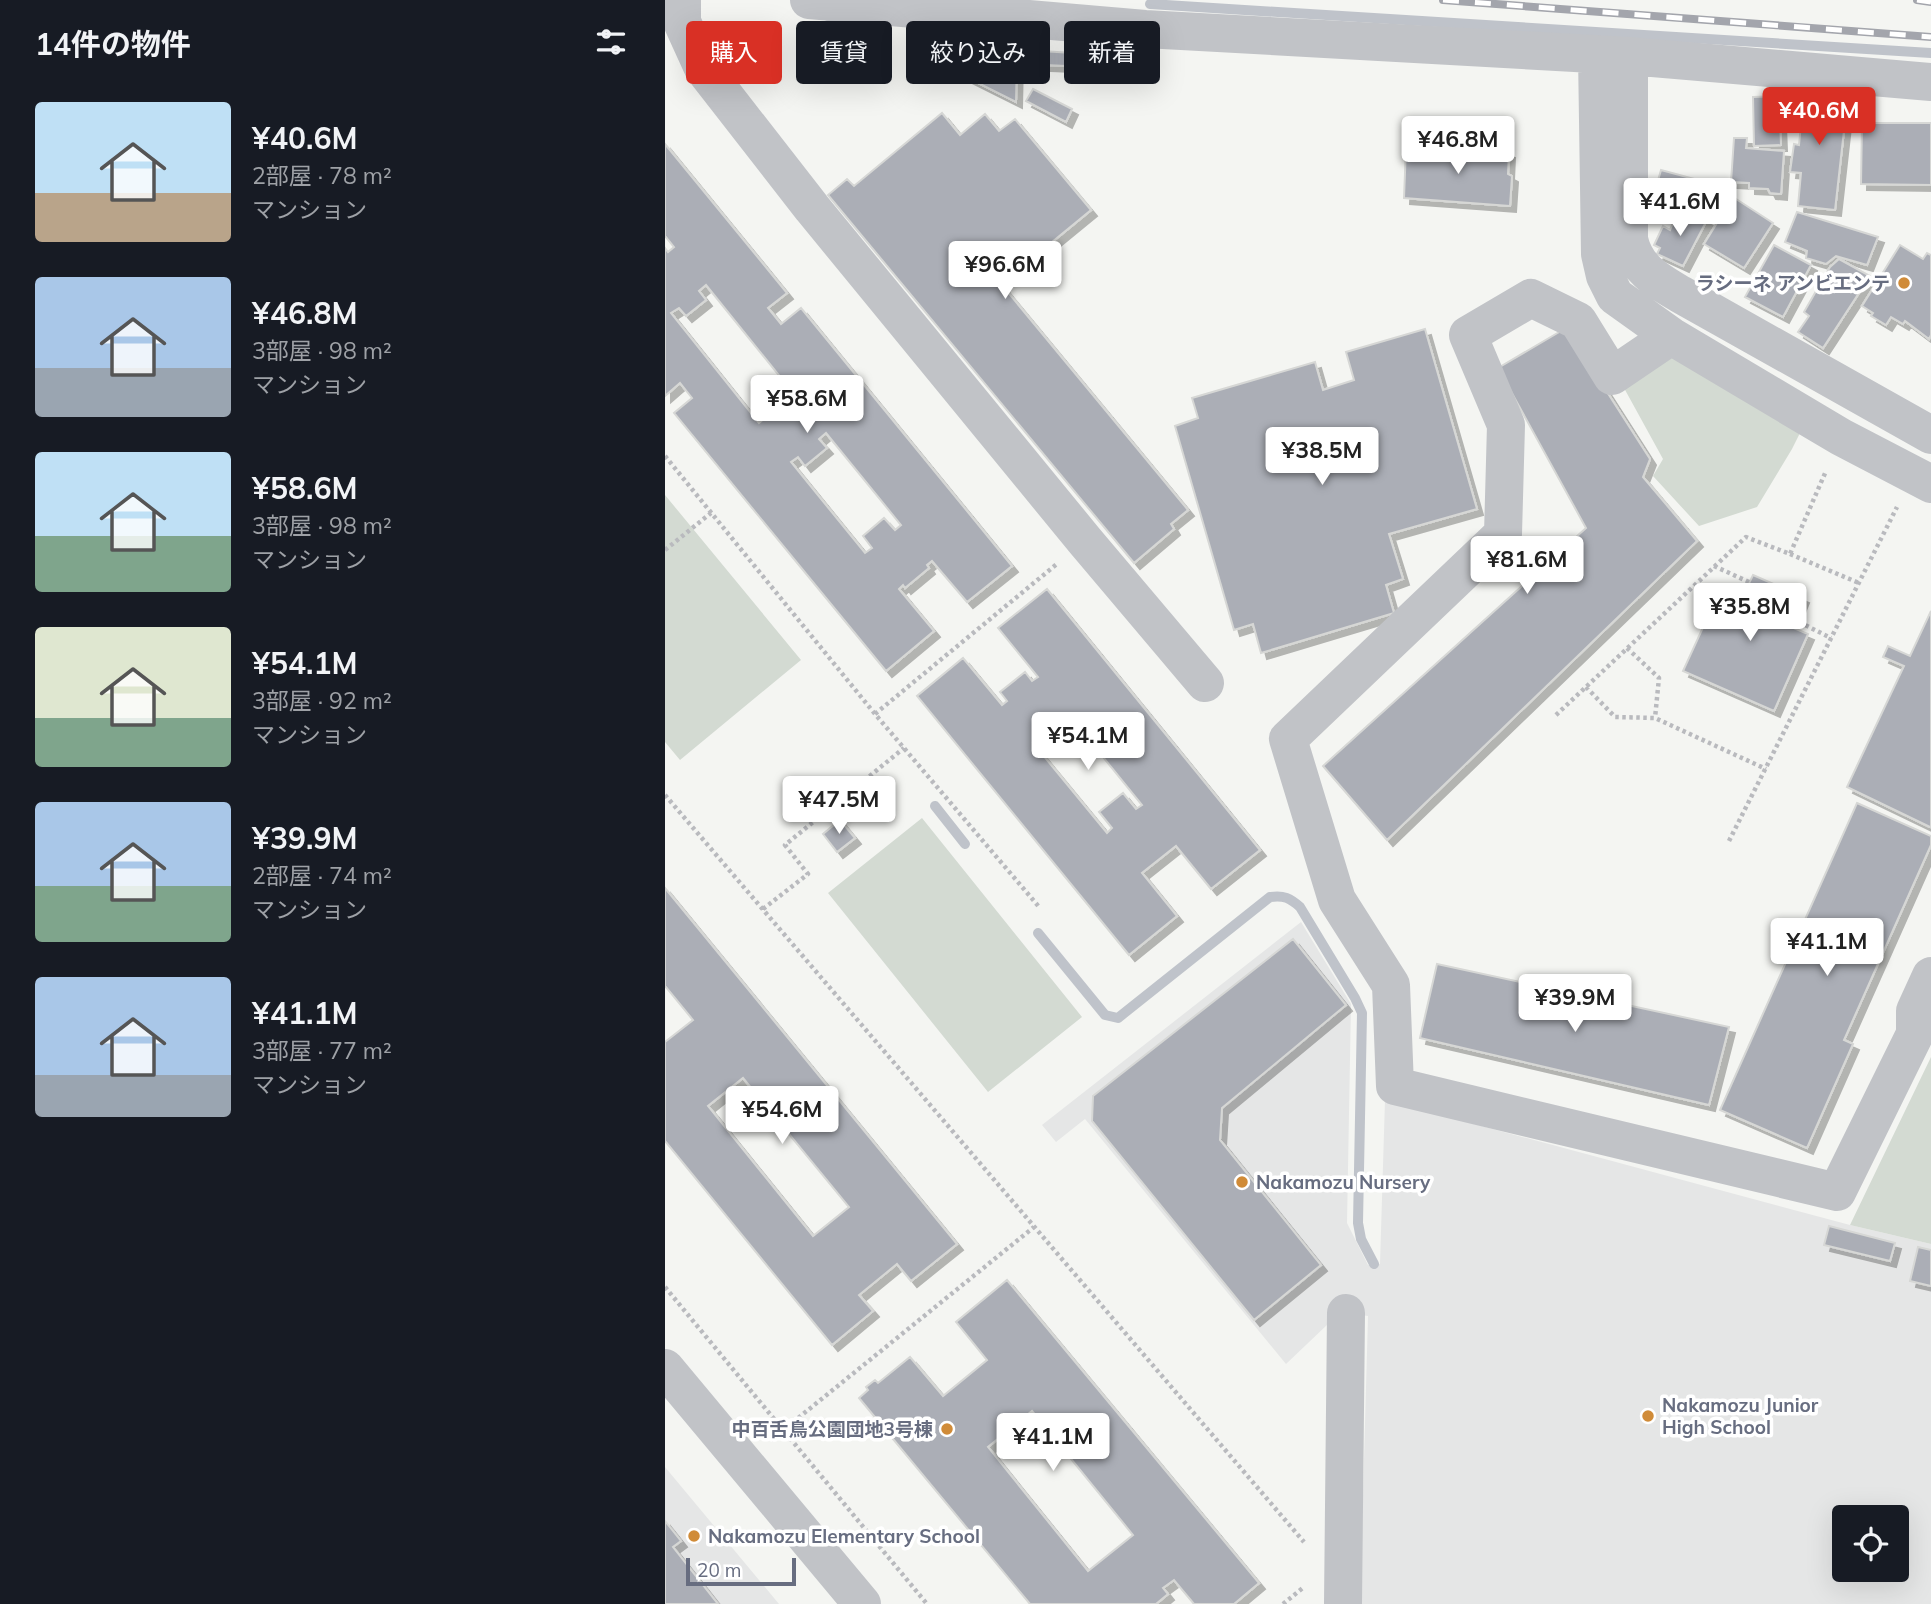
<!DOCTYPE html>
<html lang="ja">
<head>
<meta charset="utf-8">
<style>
	body { margin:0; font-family:Mulish,"Noto Sans JP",sans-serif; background:#242831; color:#f1f3f6; height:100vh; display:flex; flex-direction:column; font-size:26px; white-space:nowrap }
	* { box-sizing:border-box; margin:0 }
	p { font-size:23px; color:#9ea1a6 }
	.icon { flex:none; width:38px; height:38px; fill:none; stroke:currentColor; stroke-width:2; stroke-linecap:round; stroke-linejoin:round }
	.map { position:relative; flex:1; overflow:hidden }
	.side { display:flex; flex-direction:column; background:#171b24; width:665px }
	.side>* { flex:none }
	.top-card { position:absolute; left:21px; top:21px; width:665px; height:63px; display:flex; gap:14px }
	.controls { position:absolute; left:1167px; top:1505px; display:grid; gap:14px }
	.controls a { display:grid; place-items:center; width:77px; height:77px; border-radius:7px; background:#171b24; box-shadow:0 7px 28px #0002; font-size:35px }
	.scale { position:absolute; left:21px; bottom:18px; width:110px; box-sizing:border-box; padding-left:7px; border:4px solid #676d80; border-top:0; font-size:19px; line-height:24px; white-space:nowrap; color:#676d80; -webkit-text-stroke:5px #fff; paint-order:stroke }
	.price { position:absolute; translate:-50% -60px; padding:0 16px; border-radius:7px; background:#fff; color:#222; font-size:23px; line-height:46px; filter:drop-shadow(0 2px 4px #0008) }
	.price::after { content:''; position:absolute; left:50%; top:42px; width:21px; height:16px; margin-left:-10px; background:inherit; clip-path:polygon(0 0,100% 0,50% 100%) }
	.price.current { background:#d93025; color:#fff }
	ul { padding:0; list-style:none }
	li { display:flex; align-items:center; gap:21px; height:175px; padding:0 35px }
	li span { display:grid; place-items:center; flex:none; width:196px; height:140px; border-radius:7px; color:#555 }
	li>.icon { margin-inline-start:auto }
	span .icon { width:84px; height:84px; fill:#fffc; stroke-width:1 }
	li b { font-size:30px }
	h2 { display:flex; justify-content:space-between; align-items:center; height:84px; padding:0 35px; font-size:30px }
	.chip { padding:0 24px; border-radius:7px; background:#171b24; box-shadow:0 7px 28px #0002; font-size:24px; line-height:63px }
	.chip.current { background:#d93025; color:#fff }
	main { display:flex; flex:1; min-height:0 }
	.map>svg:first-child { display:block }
</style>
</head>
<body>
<main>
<section class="side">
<h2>14件の物件<svg class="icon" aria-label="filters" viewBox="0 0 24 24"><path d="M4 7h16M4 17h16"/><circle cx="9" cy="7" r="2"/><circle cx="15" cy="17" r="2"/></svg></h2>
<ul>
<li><span style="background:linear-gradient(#bfe0f5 65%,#b9a48a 0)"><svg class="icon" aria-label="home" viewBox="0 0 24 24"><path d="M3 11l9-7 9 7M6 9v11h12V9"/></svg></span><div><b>¥40.6M</b><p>2部屋 · 78 m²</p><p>マンション</p></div></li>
<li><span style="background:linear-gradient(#a9c7e8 65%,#9aa5b1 0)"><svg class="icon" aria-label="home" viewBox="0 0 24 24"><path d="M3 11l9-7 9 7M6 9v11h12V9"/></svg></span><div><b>¥46.8M</b><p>3部屋 · 98 m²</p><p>マンション</p></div></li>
<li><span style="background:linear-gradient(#bfe0f5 60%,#7fa58c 0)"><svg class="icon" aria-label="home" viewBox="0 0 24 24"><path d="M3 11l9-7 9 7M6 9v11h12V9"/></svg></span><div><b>¥58.6M</b><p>3部屋 · 98 m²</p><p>マンション</p></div></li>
<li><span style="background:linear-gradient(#dfe7d0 65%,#7fa58c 0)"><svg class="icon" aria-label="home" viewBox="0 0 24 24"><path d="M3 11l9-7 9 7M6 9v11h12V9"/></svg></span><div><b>¥54.1M</b><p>3部屋 · 92 m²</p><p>マンション</p></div></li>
<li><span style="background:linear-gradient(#a9c7e8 60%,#7fa58c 0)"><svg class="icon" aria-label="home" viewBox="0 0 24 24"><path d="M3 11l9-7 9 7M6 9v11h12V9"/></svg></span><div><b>¥39.9M</b><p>2部屋 · 74 m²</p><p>マンション</p></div></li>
<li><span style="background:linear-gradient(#a9c7e8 70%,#9aa5b1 0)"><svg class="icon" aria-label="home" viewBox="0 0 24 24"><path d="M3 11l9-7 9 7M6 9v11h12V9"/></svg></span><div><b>¥41.1M</b><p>3部屋 · 77 m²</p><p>マンション</p></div></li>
</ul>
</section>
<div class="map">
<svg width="1266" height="1604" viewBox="0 0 1266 1604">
	<defs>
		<filter id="shadow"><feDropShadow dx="6" dy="6" stdDeviation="0" flood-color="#0004"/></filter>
	</defs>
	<rect width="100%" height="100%" fill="#f4f5f2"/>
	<path fill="#e5e6e6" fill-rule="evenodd" d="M 636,922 L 686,1004 L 682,1223 L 703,1265 L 715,1264 L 720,1100 L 1185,1225 L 1266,1244 L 1266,1604 L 695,1604 L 703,1316 L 681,1313 L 663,1324 L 621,1364 L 420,1119 L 391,1142 L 377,1125 ZM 1180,1517 L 1232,1517 L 1232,1570 L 1180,1570 Z
		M 0,1467 L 114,1604 L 0,1604 Z"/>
	<path fill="#d3dad2" d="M 1009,356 L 1139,425 L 1127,449 L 1092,507 L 1034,526 L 988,476 L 998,459 L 959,388 Z
		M 0,495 L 136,660 L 15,760 L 0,742 Z
		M 257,818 L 417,1017 L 323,1092 L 163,893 Z
		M 1266,1057 L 1266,1244 L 1185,1225 Z"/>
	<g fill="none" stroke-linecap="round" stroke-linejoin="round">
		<path stroke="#bfc3ca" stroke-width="10" d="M 485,4 L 1266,53
			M 270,806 L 300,844
			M 373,933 L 440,1015 L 453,1018 L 605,897 C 619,895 625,898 635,907 L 690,998 L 697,1013 L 693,1223 L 696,1239 L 709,1264"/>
	</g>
	<path fill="#abaeb6" stroke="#d6d7d5" stroke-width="2" fill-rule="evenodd" filter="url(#shadow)" d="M 360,50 L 424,54 L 423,67 L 359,64 Z
		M 290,51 L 352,54 L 351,102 L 301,77 L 302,71 L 286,69 Z
		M 368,89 L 407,109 L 401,122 L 361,101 Z
		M 1132,90 L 1183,95 L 1170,210 L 1133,206 L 1136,173 L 1125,172 L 1129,144 L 1134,145 L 1136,124 L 1129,123 Z
		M 1114,96 L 1116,145 L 1089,146 L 1088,97 Z
		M 277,113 L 295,135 L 320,114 L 334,131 L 350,119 L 426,210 L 336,284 L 523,510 L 506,524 L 509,529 L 469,563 L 163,195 L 182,179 L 189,186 Z
		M 1197,123 L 1266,123 L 1266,185 L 1196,184 Z
		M 1069,138 L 1082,138 L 1081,148 L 1119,151 L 1116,194 L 1105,193 L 1103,189 L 1084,188 L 1084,183 L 1066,182 Z
		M 0,144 L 122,293 L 103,308 L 116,324 L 136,308 L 347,566 L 302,602 L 267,561 L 262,565 L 264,568 L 240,588 L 238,585 L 234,589 L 269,631 L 221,671 L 9,413 L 27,398 L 15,383 L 0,396 L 0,248 L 3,252 L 9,247 L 0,236 ZM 41,285 L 129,394 L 123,400 L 117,393 L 96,409 L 102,416 L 94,423 L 6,313 L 14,308 L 21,316 L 41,300 L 34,291 ZM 161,433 L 236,525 L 230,530 L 219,518 L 198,536 L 207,548 L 200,553 L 126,462 L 133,457 L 140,466 L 162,448 L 154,439 Z
		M 741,147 L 844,152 L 843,174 L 847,176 L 845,206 L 739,198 Z
		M 996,170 L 1055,186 L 1047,215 L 988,198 Z
		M 1068,197 L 1108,223 L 1079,268 L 1039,244 Z
		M 1024,211 L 1042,220 L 1018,266 L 992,254 L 995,248 L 989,245 L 998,226 L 1005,230 L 1012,213 L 1020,217 Z
		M 1132,212 L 1213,237 L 1202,265 L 1171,256 L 1161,264 L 1141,258 L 1142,251 L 1120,242 Z
		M 1109,245 L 1146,265 L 1118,317 L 1080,297 Z
		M 1235,245 L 1258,259 L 1262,253 L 1266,255 L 1266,335 L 1264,339 L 1240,321 L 1238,324 L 1226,317 L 1221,325 L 1206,316 L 1208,313 L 1197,306 Z
		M 1174,259 L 1205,276 L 1158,348 L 1133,332 L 1144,316 L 1139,312 L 1165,267 Z
		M 901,328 L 985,459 L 978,477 L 1032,541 L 722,840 L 658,766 L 921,528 L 833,368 Z
		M 760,329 L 812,509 L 724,534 L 738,579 L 721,585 L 729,613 L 596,653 L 588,624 L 569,630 L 510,426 L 533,418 L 527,398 L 650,362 L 658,390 L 689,380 L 681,352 Z
		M 1088,575 L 1138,597 L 1126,627 L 1143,634 L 1109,711 L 1018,671 L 1056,588 L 1077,598 Z
		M 382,589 L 595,850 L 546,889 L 511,846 L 477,873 L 512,916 L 464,955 L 252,696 L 298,658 L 337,705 L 342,701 L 335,692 L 360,672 L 367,681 L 373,677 L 333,628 ZM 403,714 L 477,805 L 471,809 L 458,793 L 434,812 L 447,828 L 442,833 L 368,743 L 374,738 L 382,747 L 404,730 L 396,720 Z
		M 1266,611 L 1266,826 L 1265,827 L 1182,787 L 1239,666 L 1218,657 L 1223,646 L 1245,656 Z
		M 1192,803 L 1266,836 L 1266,845 L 1179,1040 L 1188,1044 L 1142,1148 L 1055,1110 Z
		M 175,820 L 190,838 L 172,852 L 158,834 Z
		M 0,888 L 292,1244 L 246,1281 L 232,1264 L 194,1295 L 208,1311 L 167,1345 L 0,1141 L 0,1042 L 28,1020 L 0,986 ZM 78,1078 L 184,1207 L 148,1236 L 43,1106 Z
		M 628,939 L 681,1005 L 557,1108 L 555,1140 L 656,1265 L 589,1320 L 427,1121 L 428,1096 Z
		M 772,964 L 1064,1027 L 1044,1105 L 755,1038 Z
		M 1164,1226 L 1230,1243 L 1225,1261 L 1159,1245 Z
		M 1253,1247 L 1266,1250 L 1266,1286 L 1245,1281 Z
		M 342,1280 L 594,1583 L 569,1604 L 529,1604 L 509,1580 L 498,1588 L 503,1594 L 491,1604 L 365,1604 L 194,1398 L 203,1390 L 201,1387 L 210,1380 L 213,1383 L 245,1357 L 278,1396 L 322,1360 L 291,1322 ZM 367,1411 L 468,1535 L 423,1571 L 323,1447 Z
		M 0,1521 L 16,1541 L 8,1547 L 53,1604 L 0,1604 Z"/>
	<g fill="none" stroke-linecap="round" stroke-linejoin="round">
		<path stroke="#b9babe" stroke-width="4.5" stroke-dasharray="3.5 3.5" stroke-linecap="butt" d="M 67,37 L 79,42
			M 0,456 L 210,714 L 375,908
			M 0,550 L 46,513
			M 1125,554 L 1194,583
			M 1049,566 L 1084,582
			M 1128,619 L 1166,638
			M 962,648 L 994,678 L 990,718
			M 921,687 L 950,717 L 990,718 L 1101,769
			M 210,714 L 393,563
			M 891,715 L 1081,537 L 1125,554 L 1161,471
			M 0,795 L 639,1542
			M 1064,841 L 1232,507
			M 98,909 L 143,874 L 120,845 L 239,748
			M 0,1287 L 262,1604
			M 106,1440 L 369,1227
			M 618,1604 L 639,1587"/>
		<path stroke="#c1c3c7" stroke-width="38" d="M 17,0 L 17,22 L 38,68 L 147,208 L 420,541 L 540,683
			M 144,0 L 480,29 L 964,56 L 1266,82
			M 932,54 L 935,254 L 940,276 L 950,296 L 1006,336 L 1176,437 L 1266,484
			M 964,56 L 964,239 C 970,268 991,280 1015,294 L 1266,435
			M 176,65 L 181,4
			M 1006,336 L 947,376 L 913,321 L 866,298 L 803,335 L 841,425 L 838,534 L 623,739 L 672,900 L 726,985 L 730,1086 L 1172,1192 L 1250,1034 L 1250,1011 L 1266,976
			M 0,1368 L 197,1604
			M 678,1604 L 681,1313"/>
		<defs>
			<path id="rail" d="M 778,0 L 1266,37
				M 1252,0 L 1266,2"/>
		</defs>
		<use href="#rail" stroke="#a3a5ac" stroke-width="8"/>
		<use href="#rail" stroke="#fff" stroke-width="5" stroke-dasharray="16" stroke-linecap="butt"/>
	</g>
	<g fill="#d08b38" stroke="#fff" stroke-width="2.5">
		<circle cx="1239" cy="283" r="7"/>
		<circle cx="577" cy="1182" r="7"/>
		<circle cx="983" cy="1416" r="7"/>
		<circle cx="282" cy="1429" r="7"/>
		<circle cx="29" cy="1536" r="7"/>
	</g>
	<g text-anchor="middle" stroke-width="7" stroke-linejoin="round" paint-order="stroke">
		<g font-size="19" font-weight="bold" fill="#676d80" stroke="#fff" text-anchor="start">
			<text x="1225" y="290" text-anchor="end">ラシーネ アンビエンテ</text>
			<text x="591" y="1189">Nakamozu Nursery</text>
			<text x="997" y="1412">Nakamozu Junior<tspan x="997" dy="22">High School</tspan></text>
			<text x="268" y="1436" text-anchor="end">中百舌鳥公園団地3号棟</text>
			<text x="43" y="1543">Nakamozu Elementary School</text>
		</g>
	</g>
</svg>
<div class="controls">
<a><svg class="icon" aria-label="locate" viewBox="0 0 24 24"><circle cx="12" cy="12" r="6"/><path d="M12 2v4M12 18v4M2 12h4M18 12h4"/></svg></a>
</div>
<div class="scale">20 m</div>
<b class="price current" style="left:1154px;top:147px">¥40.6M</b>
<b class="price" style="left:793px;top:176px">¥46.8M</b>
<b class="price" style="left:1015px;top:238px">¥41.6M</b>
<b class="price" style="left:340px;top:301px">¥96.6M</b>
<b class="price" style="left:142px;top:435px">¥58.6M</b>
<b class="price" style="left:657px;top:487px">¥38.5M</b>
<b class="price" style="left:862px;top:596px">¥81.6M</b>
<b class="price" style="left:1085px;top:643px">¥35.8M</b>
<b class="price" style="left:423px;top:772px">¥54.1M</b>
<b class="price" style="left:174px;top:836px">¥47.5M</b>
<b class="price" style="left:1162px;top:978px">¥41.1M</b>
<b class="price" style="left:910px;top:1034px">¥39.9M</b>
<b class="price" style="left:117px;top:1146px">¥54.6M</b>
<b class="price" style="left:388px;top:1473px">¥41.1M</b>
<div class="top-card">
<a class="chip current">購入</a>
<a class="chip">賃貸</a>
<a class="chip">絞り込み</a>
<a class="chip">新着</a>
</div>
</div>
</main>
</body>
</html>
